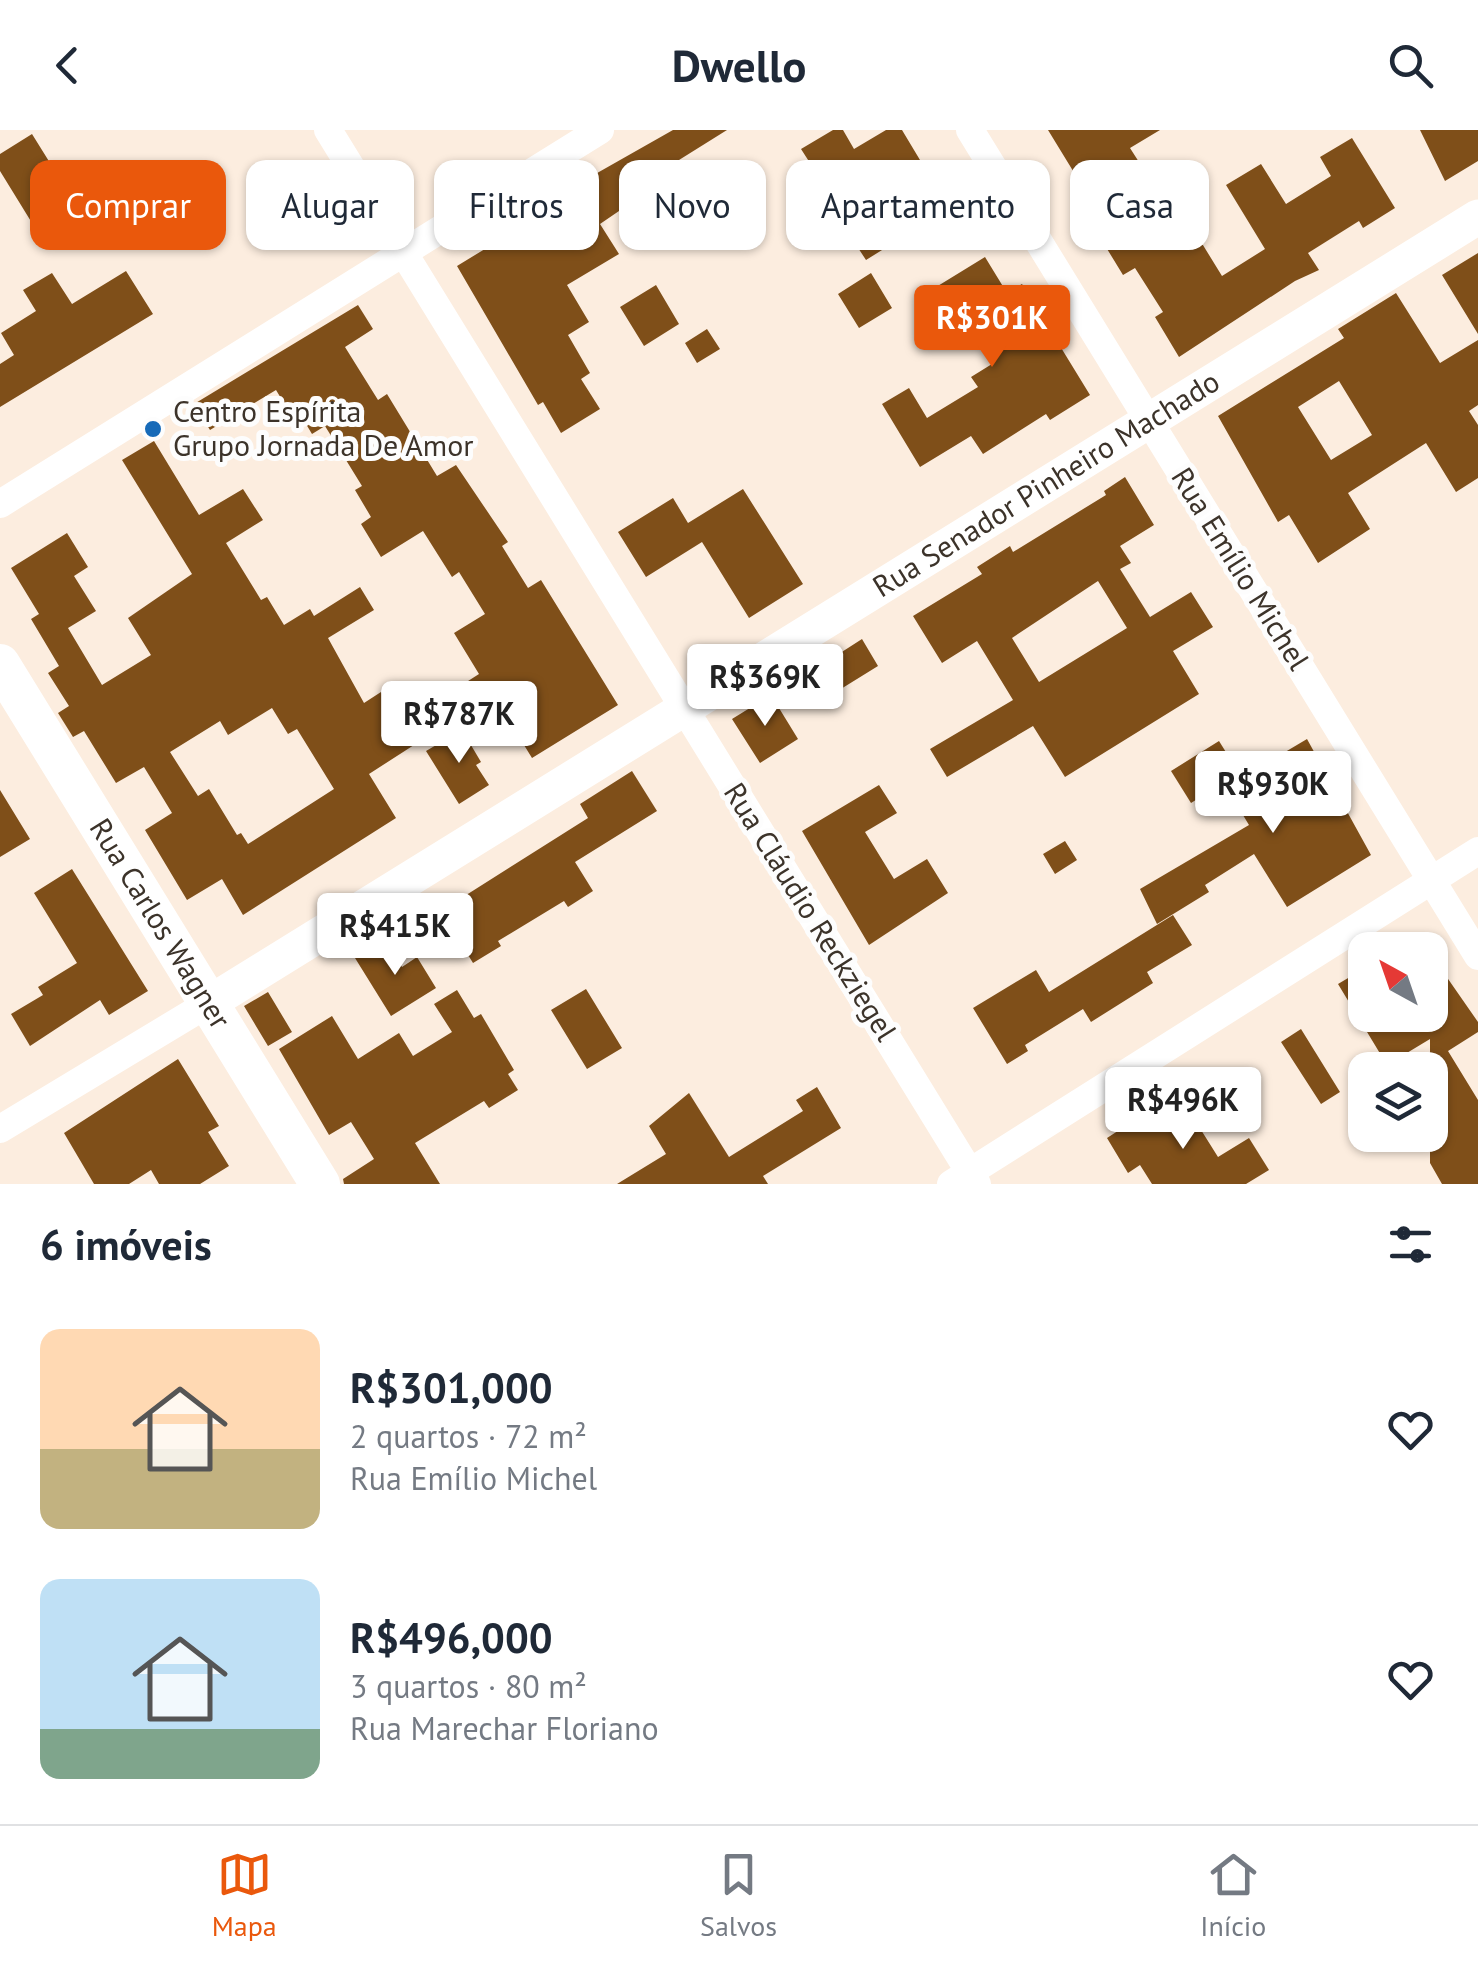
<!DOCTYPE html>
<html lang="pt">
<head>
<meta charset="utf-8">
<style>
	body { margin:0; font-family:"PT Sans",sans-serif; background:#f6f6f7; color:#1f2937; height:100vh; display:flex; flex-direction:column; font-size:38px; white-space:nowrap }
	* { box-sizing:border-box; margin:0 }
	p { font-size:32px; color:#747a83 }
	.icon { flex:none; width:55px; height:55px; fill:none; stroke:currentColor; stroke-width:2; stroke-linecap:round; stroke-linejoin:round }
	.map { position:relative; height:1054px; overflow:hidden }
	.panel { display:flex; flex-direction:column; background:#fff; flex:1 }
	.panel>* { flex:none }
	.guide { position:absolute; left:30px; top:30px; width:1420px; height:90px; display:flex; gap:20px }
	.needle { width:65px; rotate:320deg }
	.fabs { position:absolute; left:1348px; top:802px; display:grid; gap:20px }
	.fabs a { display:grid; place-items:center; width:100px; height:100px; border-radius:20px; background:#fff; box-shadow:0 2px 8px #0004; font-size:50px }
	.price { position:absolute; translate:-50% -85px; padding:0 22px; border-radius:10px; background:#fff; color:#222; font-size:32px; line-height:65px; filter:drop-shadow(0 2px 5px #0008) }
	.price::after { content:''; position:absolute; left:50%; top:60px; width:30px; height:22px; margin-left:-15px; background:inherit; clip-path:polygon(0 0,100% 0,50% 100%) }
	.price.on { background:#ea580c; color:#fff }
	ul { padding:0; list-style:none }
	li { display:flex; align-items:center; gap:30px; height:250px; padding:0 40px }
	li span { display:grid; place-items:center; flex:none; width:280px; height:200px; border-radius:20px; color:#555 }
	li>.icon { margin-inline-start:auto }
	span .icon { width:120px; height:120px; fill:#fffc; stroke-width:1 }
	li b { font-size:42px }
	h2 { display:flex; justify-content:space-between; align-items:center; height:120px; padding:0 40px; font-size:42px }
	.tag { padding:0 35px; border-radius:20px; background:#fff; box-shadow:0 2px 8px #0004; font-size:35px; line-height:90px }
	.tag.on { background:#ea580c; color:#fff }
	header { display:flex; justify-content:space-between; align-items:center; height:130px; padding:0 40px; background:#fff; font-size:45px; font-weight:700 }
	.tab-bar { display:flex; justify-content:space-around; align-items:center; height:140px; border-top:2px solid #e0e1e3; background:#fff; font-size:28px; color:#747a83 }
	.tab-bar a { display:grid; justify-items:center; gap:5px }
	.tab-bar .on { color:#ea580c }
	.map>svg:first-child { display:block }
</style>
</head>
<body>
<header><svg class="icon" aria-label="back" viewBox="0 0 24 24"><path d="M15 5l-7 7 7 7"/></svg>Dwello<svg class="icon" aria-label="search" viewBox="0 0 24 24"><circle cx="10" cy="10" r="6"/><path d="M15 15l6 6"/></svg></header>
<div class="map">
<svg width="1478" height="1054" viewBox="0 0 1478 1054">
	<rect width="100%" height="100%" fill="#fceddf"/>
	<path fill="#7f4f19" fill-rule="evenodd" d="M 673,0 L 727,0 L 671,35 L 676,42 L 600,94 L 619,124 L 567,155 L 589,192 L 568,205 L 590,243 L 581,249 L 600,279 L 561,303 L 543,272 L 538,275 L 457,136 L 534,89 L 524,72 L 569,44 L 576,55 Z
		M 833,0 L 843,0 L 854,19 L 886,0 L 902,0 L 929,45 L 935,41 L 956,74 L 866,130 L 845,98 L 871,81 L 842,33 L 819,47 L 801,19 Z
		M 1048,0 L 1160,0 L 1130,18 L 1190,112 L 1198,107 L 1222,146 L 1265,119 L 1226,55 L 1261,34 L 1286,74 L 1331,46 L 1320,27 L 1352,8 L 1395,78 L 1363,98 L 1359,91 L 1308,123 L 1319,140 L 1295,151 L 1179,227 L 1155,187 L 1163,182 L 1135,138 L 1123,145 L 1101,109 L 1111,103 Z
		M 1420,0 L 1478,0 L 1478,31 L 1445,51 Z
		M 32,4 L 60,49 L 52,54 L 64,73 L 32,93 L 0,41 L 0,24 Z
		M 172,45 L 194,81 L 170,96 L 148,61 Z
		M 1478,123 L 1478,204 L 1442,145 Z
		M 985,127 L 1007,163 L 1022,154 L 1090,265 L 1050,290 L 1046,284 L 983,324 L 971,306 L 920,337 L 882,274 L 909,258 L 927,288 L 978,257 L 971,247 L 992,234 L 963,187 L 948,196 L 928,162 Z
		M 126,141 L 153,184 L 0,277 L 0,234 L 14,225 L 1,203 L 36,181 L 23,160 L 52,143 L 72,174 Z
		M 871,143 L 892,178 L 859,198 L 838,164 Z
		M 656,155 L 679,194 L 644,216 L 620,177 Z
		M 1396,163 L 1440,233 L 1478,210 L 1478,275 L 1469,281 L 1478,295 L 1478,348 L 1456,362 L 1426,313 L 1348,363 L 1370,399 L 1318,433 L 1289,385 L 1278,392 L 1218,286 L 1344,208 L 1338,199 ZM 1339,251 L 1372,305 L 1331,330 L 1298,277 Z
		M 358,175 L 373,199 L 345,217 L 378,270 L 387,264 L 437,346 L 456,335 L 508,412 L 502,416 L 528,458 L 541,450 L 618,575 L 532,628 L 511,594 L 479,615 L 460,584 L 467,580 L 454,560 L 479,544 L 454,503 L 485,484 L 459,442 L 452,447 L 423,401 L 381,427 L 361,394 L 371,387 L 355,360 L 362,356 L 325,296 L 312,304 L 297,279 L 290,283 L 276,260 L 210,300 L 194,274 Z
		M 707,199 L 720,219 L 697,233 L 685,213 Z
		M 154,311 L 199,385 L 243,359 L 263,390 L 226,413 L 261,470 L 267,467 L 284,495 L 310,479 L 314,486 L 360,457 L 374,480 L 328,508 L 364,573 L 381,562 L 414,615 L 369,644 L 396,688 L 243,785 L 222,749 L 187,770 L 145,700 L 172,683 L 144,637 L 116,653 L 84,601 L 73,607 L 58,583 L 69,576 L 48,543 L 59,536 L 31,489 L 39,484 L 11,438 L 67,403 L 88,437 L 74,446 L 96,481 L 68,498 L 102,555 L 151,525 L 128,488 L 192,444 L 122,330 ZM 272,578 L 288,604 L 297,599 L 334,659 L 248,714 L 241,703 L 237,705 L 209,659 L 198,666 L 170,622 L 220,591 L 228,605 Z
		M 1125,347 L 1154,395 L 1120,416 L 1131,433 L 1120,439 L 1150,487 L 1191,462 L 1213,497 L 1173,521 L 1199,564 L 1065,647 L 1033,596 L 947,647 L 930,619 L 1013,570 L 977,511 L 942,533 L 913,486 L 982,444 L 977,437 L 1010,416 L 1013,422 L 1106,365 L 1104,361 ZM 1098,451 L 1127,498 L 1039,552 L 1012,508 Z
		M 743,359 L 803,454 L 749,488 L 702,412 L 646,447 L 618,402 L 673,368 L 688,393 Z
		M 862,509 L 878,536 L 836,562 L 820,536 Z
		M 771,565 L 798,609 L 760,633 L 732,589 Z
		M 462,600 L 481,632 L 476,635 L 489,655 L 459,674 L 426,621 Z
		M 1307,609 L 1371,725 L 1287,777 L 1254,724 L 1205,755 L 1209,762 L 1157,794 L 1140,759 L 1249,695 L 1226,657 Z
		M 1219,611 L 1239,643 L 1191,673 L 1171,641 Z
		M 632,641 L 657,681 L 575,732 L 593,761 L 568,777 L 564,771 L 498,811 L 501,816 L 473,833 L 441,781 L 588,688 L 580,674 Z
		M 879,655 L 897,683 L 865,702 L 894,749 L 927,729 L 948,763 L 869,815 L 802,701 Z
		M 0,660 L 30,709 L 0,727 Z
		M 1065,711 L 1077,730 L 1055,744 L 1043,724 Z
		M 72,739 L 148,861 L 109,885 L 100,870 L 30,916 L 11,884 L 43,865 L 38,857 L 77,833 L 34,763 Z
		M 1173,785 L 1192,815 L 1147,842 L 1153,853 L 1091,892 L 1083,879 L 1025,915 L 1028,921 L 1007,934 L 973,878 L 1036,840 L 1049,862 Z
		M 386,810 L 402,837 L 417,827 L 436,858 L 391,886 L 355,828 Z
		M 1430,823 L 1478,892 L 1478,902 L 1448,921 L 1478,970 L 1478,1054 L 1442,1054 L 1430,1033 L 1430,909 L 1387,935 L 1338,854 L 1365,838 L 1365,885 L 1430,885 Z
		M 586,859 L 622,918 L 587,939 L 551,880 Z
		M 457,860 L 474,888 L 481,884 L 514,940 L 508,944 L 518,960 L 489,978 L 484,971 L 415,1013 L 440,1054 L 344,1054 L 343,1049 L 374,1029 L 351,992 L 329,1005 L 279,919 L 332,886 L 358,929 L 399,903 L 413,926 L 452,902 L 434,874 Z
		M 268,862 L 292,902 L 268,916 L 244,876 Z
		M 1301,899 L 1340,962 L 1321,974 L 1281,912 Z
		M 178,929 L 219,996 L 208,1002 L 229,1036 L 200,1054 L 159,1054 L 151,1040 L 129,1054 L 94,1054 L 64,1003 Z
		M 817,957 L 841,998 L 763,1046 L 768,1054 L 617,1054 L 666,1024 L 649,996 L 689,963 L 729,1027 L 803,981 L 796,970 Z
		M 1181,968 L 1218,1027 L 1249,1008 L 1269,1040 L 1246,1054 L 1152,1054 L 1140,1035 L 1128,1043 L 1107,1008 L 1127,995 L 1130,1000 Z"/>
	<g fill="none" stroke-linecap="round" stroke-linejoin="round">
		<path stroke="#fff" stroke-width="28" d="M 328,0 L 977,1054
			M 970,0 L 1478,826
			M 0,374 L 600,0
			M 0,999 L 209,873
			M 951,1054 L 1478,721"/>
		<path stroke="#fff" stroke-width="35" id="s1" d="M 209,873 L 1478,87"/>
		<path stroke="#fff" stroke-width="40" id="s2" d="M 0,534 L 320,1054"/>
	</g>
	<circle fill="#176ab8" stroke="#fdfdfd" stroke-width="4" cx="153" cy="299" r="10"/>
	<g text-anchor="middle" stroke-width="10" stroke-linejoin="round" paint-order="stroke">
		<g font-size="30" fill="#3c332a" stroke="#fdfdfd" text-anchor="start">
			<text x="173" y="292">Centro Espírita<tspan x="173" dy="34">Grupo Jornada De Amor</tspan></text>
		</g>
		<g font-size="30" fill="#3c332a" stroke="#fdfdfd">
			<text dy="10" stroke="none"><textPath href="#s1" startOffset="985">Rua Senador Pinheiro Machado</textPath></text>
			<text transform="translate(1240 439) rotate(58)" y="10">Rua Emílio Michel</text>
			<text transform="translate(810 782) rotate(58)" y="10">Rua Cláudio Reckziegel</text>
			<text dy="10" stroke="none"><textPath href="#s2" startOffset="305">Rua Carlos Wagner</textPath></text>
		</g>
	</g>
</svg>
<div class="fabs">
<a><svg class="needle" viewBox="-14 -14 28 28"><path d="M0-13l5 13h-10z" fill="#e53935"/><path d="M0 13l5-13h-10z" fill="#747a83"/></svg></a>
<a><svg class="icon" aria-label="layers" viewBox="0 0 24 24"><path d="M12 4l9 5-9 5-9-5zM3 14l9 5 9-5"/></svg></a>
</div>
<b class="price on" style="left:992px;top:240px">R$301K</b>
<b class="price" style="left:765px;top:599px">R$369K</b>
<b class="price" style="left:459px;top:636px">R$787K</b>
<b class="price" style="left:1273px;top:706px">R$930K</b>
<b class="price" style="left:395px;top:848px">R$415K</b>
<b class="price" style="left:1183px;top:1022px">R$496K</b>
<div class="guide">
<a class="tag on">Comprar</a>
<a class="tag">Alugar</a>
<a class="tag">Filtros</a>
<a class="tag">Novo</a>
<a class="tag">Apartamento</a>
<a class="tag">Casa</a>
</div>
</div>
<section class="panel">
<h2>6 imóveis<svg class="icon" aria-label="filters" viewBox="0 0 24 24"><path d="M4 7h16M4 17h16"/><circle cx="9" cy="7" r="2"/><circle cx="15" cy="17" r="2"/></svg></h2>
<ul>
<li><span style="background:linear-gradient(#ffd9b3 60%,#c2b280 0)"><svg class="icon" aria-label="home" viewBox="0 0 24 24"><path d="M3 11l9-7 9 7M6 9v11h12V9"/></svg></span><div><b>R$301,000</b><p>2 quartos · 72 m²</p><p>Rua Emílio Michel</p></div><svg class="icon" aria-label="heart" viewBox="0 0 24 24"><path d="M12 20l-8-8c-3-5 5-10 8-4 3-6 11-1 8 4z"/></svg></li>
<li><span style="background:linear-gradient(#bfe0f5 75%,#7fa58c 0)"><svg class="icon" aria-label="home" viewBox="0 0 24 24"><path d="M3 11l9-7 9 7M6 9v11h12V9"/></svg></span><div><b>R$496,000</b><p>3 quartos · 80 m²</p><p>Rua Marechar Floriano</p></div><svg class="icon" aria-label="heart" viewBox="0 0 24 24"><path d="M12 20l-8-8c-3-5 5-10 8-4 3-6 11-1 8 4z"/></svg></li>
</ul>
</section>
<nav class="tab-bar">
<a class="on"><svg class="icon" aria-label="map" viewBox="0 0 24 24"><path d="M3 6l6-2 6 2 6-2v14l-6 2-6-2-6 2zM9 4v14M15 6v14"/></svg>Mapa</a>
<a><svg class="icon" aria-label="saved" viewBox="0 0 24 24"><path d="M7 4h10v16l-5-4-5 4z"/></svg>Salvos</a>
<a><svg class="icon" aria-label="home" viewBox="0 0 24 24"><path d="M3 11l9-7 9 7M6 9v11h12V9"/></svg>Início</a>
</nav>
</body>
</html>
